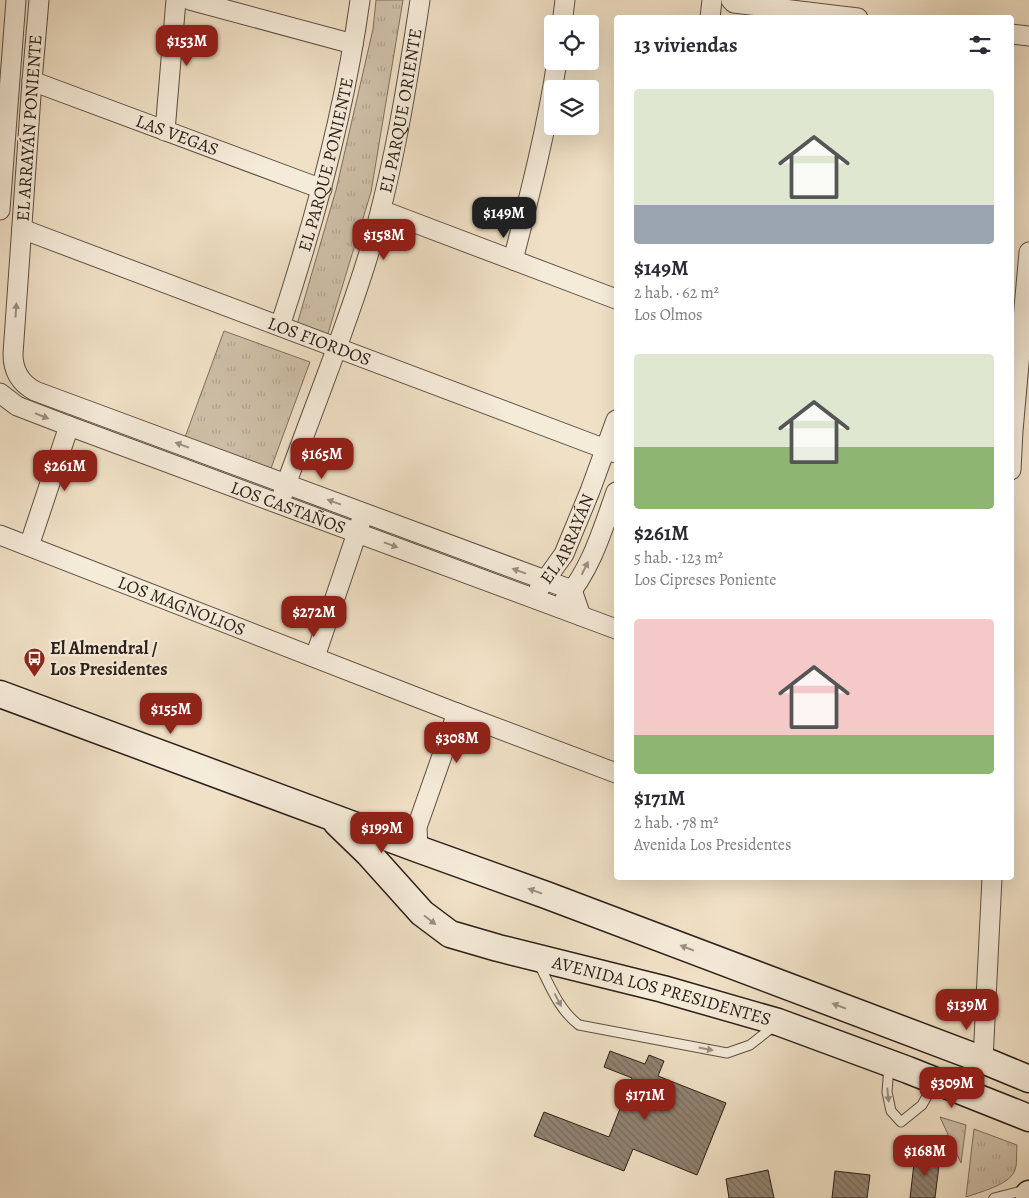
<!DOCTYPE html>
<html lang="es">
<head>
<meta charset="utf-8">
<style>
	body { margin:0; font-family:Alegreya,serif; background:#f2f2f3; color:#2b2b33; height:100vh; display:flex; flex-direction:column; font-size:19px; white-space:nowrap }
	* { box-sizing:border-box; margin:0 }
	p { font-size:16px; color:#7c7c81 }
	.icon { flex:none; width:28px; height:28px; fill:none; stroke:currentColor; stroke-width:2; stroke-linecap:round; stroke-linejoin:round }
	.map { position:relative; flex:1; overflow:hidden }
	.details { position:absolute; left:614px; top:15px; width:400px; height:865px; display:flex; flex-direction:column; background:#fff; border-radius:5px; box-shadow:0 5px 20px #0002 }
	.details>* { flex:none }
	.buttons { position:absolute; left:544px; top:15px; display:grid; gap:10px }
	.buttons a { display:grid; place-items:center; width:55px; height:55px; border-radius:5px; background:#fff; box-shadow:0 5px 20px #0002; font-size:25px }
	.price { position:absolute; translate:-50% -42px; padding:0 11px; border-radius:10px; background:#8f2418; color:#fff; font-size:16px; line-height:32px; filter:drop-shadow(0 1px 2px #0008) }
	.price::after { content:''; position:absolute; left:50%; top:30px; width:15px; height:11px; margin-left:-8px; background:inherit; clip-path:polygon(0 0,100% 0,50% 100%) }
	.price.on { background:#222; color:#fff }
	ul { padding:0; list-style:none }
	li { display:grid; align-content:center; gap:10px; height:265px; padding:0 20px }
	li span { display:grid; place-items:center; height:155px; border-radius:5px; color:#555 }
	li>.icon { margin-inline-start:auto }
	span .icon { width:90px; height:90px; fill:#fffc; stroke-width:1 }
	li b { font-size:21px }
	h2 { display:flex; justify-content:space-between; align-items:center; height:60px; padding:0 20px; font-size:21px }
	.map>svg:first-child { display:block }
</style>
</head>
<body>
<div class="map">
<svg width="1029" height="1198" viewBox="0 0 1029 1198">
	<defs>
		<pattern id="grass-tufts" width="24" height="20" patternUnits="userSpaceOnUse" patternTransform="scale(1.25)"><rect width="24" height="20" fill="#cebfa8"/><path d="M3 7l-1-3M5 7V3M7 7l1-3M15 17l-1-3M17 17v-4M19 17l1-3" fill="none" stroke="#b1a490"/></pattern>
		<pattern id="building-back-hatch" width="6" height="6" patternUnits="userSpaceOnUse" patternTransform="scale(1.25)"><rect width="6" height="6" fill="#918372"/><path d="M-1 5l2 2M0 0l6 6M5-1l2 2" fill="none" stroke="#776b5d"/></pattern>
	</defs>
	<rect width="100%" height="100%" fill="#f0e0c5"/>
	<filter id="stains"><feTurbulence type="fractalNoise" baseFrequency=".004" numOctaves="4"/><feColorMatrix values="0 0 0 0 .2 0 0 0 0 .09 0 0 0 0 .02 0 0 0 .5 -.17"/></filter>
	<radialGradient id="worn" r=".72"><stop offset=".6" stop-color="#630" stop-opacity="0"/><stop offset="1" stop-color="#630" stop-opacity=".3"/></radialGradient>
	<path fill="url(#grass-tufts)" stroke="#7c6f60" d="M 376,0 L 403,0 L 371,192 L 326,340 L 296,328 L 336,190 L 373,29 Z
		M 224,331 L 310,362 L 270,471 L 184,440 Z
		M 940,1117 L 966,1125 L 961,1163 Z
		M 974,1129 L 1017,1145 C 1016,1153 1018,1165 1014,1172 C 1008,1185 980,1192 966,1197 Z"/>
	<path fill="url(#building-back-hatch)" stroke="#2a1f19" d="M 610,1051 L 645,1064 L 649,1055 L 664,1061 L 658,1076 L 726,1103 L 697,1175 L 633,1149 L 624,1171 L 534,1136 L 544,1112 L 609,1137 L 632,1078 L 604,1067 Z
		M 915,1155 L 940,1157 L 935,1198 L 910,1198 Z
		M 768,1170 L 774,1198 L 729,1198 L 726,1179 Z
		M 835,1171 L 870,1175 L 867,1198 L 832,1198 Z"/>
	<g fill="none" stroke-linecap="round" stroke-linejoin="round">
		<defs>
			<path id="lane" d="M 539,964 C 550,986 559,1010 579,1025 L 727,1053 L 750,1045 L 774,1026
				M 889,1066 L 887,1092 L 891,1111 L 901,1122 L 922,1105 L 935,1082
				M 994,1198 L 1026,1190"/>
			<g id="street">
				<path d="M 39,0 L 32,81 L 13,354 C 13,371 20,383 35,391 L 572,590 L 581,616"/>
				<path d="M 190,0 L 353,44"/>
				<path d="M 731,0 L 734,3 L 858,18"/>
				<path d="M 710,18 L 712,0"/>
				<path d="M 562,24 L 565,0"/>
				<path d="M 1011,34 L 1029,36"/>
				<path id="s1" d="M 32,81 L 322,189"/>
				<path d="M 165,131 L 176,0"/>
				<path d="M 0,210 L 16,0"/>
				<path d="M 381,210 L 616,299"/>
				<path id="s2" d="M 22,229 L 616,453"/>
				<path d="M 513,260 C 530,194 547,128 557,61"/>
				<path id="s3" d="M 280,326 C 315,220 345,111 360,0"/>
				<path id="s4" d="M 0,393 L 17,406 L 69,426 L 616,629"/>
				<path d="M 1011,470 L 1013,431 L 1029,252"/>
				<path id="s5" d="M 282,496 C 310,416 343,338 368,256 C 393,173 407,86 420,0"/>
				<path id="s6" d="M 0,535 L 457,713 L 616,773"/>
				<path d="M 29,546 L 69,426"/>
				<path id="s7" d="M 539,589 L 564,554 L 590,491 L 616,420"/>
				<path d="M 565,599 C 591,570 603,528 616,492"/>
				<path d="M 315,657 L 361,521"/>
				<path d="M 418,849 L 417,827 L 457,713"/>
				<path d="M 983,1060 L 992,878"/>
			</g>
			<g id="secondary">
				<path d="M 0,694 L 418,849 L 546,895 L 983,1060 L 1029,1079"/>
				<path id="s8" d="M 337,823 L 369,854 L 422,913 L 450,934 L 498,948 L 663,989 L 778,1022 L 908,1070 L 1029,1118"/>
				<path d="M 1029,1198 L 1029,1194"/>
			</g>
		</defs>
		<use href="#lane" stroke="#5c4f44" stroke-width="11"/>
		<use href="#street" stroke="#5c4f44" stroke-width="21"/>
		<use href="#secondary" stroke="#2a1f19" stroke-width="29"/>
		<use href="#lane" stroke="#f5ebd9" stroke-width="9"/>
		<use href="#street" stroke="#f5ebd9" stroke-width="19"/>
		<use href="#secondary" stroke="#f5ebd9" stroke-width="26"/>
	</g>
	<defs><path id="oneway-solid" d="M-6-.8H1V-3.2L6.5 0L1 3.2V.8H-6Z" transform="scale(1.25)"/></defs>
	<g fill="#9a8f83">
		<use href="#oneway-solid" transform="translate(16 310) rotate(-86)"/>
		<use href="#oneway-solid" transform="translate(42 416) rotate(22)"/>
		<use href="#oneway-solid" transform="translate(182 445) rotate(-160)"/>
		<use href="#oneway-solid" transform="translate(334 502) rotate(-160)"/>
		<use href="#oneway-solid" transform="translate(391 545) rotate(20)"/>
		<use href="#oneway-solid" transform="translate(585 568) rotate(-64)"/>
		<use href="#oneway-solid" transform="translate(519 571) rotate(-160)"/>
		<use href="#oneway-solid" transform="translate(535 891) rotate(-160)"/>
		<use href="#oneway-solid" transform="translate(430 920) rotate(37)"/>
		<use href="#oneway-solid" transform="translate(687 948) rotate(-159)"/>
		<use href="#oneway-solid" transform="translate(558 1000) rotate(62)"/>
		<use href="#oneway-solid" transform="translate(839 1006) rotate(-159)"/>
		<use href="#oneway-solid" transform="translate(706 1049) rotate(11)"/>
		<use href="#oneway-solid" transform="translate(888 1095) rotate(84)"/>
	</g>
	<defs>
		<symbol id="bus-pin" viewBox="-11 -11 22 30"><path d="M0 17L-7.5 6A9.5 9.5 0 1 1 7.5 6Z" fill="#8f2418" stroke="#f5ebd9"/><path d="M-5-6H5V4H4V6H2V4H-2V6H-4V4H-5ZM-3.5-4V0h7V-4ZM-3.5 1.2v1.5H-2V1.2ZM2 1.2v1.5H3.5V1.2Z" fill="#fff"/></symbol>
	</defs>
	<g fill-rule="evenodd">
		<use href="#bus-pin" x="22" y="646" width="25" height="34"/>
	</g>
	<g text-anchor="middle" stroke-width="4.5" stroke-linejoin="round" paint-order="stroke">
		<g font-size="18" fill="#2a1f19" stroke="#f5ebd9">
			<text dy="6" stroke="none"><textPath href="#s5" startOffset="404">EL PARQUE ORIENTE</textPath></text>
			<text transform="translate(29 128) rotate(-86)" y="6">EL ARRAYÁN PONIENTE</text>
			<text dy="6" stroke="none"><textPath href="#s1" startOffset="155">LAS VEGAS</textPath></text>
			<text dy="6" stroke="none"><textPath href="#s3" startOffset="168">EL PARQUE PONIENTE</textPath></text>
			<text dy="6" stroke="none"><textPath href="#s2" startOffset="318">LOS FIORDOS</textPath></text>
			<text dy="6" stroke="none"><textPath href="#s4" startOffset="311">LOS CASTAÑOS</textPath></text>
			<text dy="6" stroke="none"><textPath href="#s7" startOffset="58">EL ARRAYÁN</textPath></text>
			<text dy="6" stroke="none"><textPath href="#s6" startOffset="195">LOS MAGNOLIOS</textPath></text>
			<text dy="6" stroke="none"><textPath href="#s8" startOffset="378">AVENIDA LOS PRESIDENTES</textPath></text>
		</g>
		<g font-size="18" font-weight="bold" fill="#2a1f19" stroke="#f5ebd9" text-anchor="start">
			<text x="50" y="654">El Almendral /<tspan x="50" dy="21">Los Presidentes</tspan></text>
		</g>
	</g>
	<rect width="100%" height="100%" filter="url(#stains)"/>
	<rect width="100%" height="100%" fill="url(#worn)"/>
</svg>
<div class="buttons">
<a><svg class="icon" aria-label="locate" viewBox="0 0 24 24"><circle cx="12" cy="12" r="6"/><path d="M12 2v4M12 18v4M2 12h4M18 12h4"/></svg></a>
<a><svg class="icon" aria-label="layers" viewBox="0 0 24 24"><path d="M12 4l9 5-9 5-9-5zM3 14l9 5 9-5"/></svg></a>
</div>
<b class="price" style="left:187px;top:67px">$153M</b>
<b class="price on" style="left:504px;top:239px">$149M</b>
<b class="price" style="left:384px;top:261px">$158M</b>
<b class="price" style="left:322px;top:480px">$165M</b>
<b class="price" style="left:65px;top:492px">$261M</b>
<b class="price" style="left:314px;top:638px">$272M</b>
<b class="price" style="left:171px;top:735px">$155M</b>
<b class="price" style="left:457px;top:764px">$308M</b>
<b class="price" style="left:382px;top:854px">$199M</b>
<b class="price" style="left:967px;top:1031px">$139M</b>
<b class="price" style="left:952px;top:1109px">$309M</b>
<b class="price" style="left:645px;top:1121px">$171M</b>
<b class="price" style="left:925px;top:1177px">$168M</b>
<section class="details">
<h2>13 viviendas<svg class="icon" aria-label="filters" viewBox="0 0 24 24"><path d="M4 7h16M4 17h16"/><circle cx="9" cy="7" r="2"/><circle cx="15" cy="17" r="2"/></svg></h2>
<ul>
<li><span style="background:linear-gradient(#dfe7d0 75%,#9aa5b1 0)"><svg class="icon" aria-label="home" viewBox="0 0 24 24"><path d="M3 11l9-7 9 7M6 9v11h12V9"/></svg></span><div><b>$149M</b><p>2 hab. · 62 m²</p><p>Los Olmos</p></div></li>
<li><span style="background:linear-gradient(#dfe7d0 60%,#8fb573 0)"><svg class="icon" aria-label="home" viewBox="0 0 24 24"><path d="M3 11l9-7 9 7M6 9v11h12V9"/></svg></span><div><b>$261M</b><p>5 hab. · 123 m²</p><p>Los Cipreses Poniente</p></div></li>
<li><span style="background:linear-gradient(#f6c9c9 75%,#8fb573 0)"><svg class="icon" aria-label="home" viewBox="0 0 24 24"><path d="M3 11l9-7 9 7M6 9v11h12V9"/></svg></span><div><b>$171M</b><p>2 hab. · 78 m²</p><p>Avenida Los Presidentes</p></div></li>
</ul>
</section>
</div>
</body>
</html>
